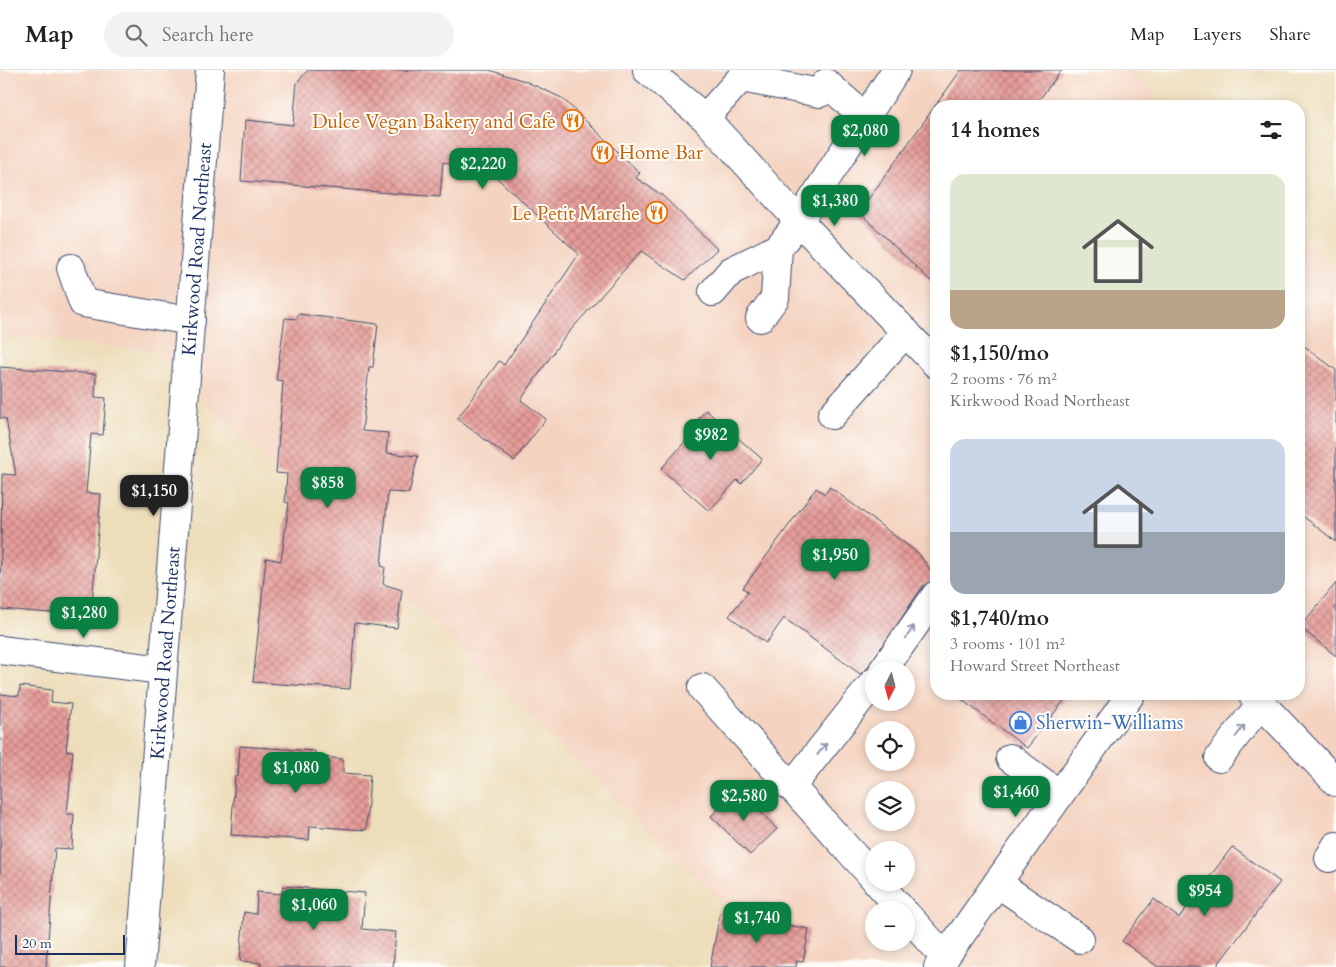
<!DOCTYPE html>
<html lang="en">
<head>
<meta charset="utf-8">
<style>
	body { margin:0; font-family:Cardo,serif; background:#f2f2f2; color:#202124; height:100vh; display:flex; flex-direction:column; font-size:19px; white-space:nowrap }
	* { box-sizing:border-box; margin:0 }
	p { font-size:16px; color:#757577 }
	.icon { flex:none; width:28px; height:28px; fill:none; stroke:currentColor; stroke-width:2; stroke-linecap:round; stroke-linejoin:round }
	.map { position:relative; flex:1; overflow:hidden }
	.sheet { position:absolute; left:930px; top:30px; width:375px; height:600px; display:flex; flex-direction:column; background:#fff; border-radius:20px; box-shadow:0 2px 8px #0003 }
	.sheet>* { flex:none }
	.needle { width:32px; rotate:186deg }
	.fabs { position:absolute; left:865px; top:591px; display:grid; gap:10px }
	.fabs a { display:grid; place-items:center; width:50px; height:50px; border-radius:50%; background:#fff; box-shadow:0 2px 8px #0003; font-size:25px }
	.scale { position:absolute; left:15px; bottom:12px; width:110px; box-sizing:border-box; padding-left:5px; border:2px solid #1b2f5e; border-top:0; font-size:14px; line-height:18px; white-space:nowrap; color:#1b2f5e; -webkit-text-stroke:4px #fdfcf7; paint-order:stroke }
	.price { position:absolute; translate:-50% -42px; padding:0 11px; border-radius:10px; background:#0b8043; color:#fff; font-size:16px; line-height:32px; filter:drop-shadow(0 1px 2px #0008) }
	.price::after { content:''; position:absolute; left:50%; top:30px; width:15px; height:11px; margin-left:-8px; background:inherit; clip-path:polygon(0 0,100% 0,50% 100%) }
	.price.current { background:#222; color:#fff }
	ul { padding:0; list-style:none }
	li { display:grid; align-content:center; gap:10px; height:265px; padding:0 20px }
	li span { display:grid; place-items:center; height:155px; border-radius:15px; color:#555 }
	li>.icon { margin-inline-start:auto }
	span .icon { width:90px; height:90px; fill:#fffc; stroke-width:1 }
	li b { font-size:21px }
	h2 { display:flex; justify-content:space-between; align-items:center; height:60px; padding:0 20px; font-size:21px }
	header { display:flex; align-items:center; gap:30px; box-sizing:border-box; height:70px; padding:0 25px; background:#fff; border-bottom:1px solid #e0e0e0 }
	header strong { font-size:24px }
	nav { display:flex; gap:28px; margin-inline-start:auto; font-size:18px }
	.search { width:350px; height:45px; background:#f2f2f2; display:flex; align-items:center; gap:12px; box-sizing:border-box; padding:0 18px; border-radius:28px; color:#757577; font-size:19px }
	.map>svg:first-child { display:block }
</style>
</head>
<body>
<header>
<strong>Map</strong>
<div class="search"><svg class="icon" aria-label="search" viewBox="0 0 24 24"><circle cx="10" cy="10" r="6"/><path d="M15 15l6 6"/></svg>Search here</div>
<nav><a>Map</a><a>Layers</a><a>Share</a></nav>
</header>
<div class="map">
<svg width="1336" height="897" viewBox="0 0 1336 897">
	<defs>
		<pattern id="building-cross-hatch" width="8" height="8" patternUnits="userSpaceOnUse" patternTransform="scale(1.25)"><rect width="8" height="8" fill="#e79c98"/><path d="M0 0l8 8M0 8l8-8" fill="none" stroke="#ba807f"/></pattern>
	</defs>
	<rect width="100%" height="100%" fill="#fdfcf7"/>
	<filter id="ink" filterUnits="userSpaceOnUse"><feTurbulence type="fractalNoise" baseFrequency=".02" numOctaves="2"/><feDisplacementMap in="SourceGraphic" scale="10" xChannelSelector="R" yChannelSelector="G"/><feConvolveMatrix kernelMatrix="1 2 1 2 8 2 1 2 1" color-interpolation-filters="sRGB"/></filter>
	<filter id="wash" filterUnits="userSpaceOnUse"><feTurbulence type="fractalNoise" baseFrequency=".0096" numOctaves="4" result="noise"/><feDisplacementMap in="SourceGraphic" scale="20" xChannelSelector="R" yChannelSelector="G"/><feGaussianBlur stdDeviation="1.12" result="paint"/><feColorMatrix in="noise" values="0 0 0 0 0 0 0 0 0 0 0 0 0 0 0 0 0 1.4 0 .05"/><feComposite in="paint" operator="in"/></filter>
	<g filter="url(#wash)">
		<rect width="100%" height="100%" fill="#edddba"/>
		<path fill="#f4d3c0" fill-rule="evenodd" d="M 0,0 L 1129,0 L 1167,36 L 936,36 L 936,624 L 1299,624 L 1299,164 L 1336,200 L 1336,897 L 788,897 L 153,281 L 0,265 ZM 874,600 L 906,600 L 906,632 L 874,632 ZM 874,660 L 906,660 L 906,692 L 874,692 ZM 874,720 L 906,720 L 906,752 L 874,752 ZM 874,780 L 906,780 L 906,812 L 874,812 ZM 874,840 L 906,840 L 906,872 L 874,872 Z"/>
		<g id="blocks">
			<path fill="url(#building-cross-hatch)" d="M 308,0 L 489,0 L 525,11 L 562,28 L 640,103 L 636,108 L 663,126 L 717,179 L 685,210 L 641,181 L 562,270 L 521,330 L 546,349 L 514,391 L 457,349 L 499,291 L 504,295 L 579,184 L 496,107 L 443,92 L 440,127 L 241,111 L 245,50 L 293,55 L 297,12 Z
				M 961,0 L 1062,0 L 1034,36 L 936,36 L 936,216 L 859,142 Z
				M 298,244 L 378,254 L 373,297 L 369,297 L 362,361 L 388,363 L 386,383 L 418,386 L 409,423 L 388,422 L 381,496 L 385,497 L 383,514 L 402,520 L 397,558 L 355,553 L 350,619 L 253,612 L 266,488 L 281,491 L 289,433 L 285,432 L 287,404 L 276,403 L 283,311 L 276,310 L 285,248 L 297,249 Z
				M 1299,272 L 1336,300 L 1336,472 L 1299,443 Z
				M 0,297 L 96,304 L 95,327 L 106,328 L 103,365 L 91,364 L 86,423 L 101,424 L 92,535 L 78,534 L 77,545 L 0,539 L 2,404 L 16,405 L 6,349 L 0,348 Z
				M 706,340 L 762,389 L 741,414 L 737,410 L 709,441 L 661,399 L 689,367 L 685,364 Z
				M 830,417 L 919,484 L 936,508 L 923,516 L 868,598 L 860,604 L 784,548 L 766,573 L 729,546 L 748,522 L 743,518 L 816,418 L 825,424 Z
				M 1336,513 L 1336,586 L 1300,557 Z
				M 20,616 L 52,620 L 51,632 L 71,634 L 66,681 L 73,681 L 67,744 L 74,744 L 72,779 L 55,778 L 46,897 L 0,897 L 0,624 L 19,626 Z
				M 954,624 L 1069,624 L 1027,678 Z
				M 240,676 L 315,681 L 315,686 L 343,689 L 343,703 L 370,705 L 366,760 L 310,756 L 309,770 L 231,765 L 235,706 L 238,707 Z
				M 739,719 L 777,759 L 750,785 L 711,746 Z
				M 1232,777 L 1280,812 L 1216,897 L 1158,897 L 1122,871 L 1154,829 L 1179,848 Z
				M 283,816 L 365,823 L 362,859 L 396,862 L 393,897 L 260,897 L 261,893 L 240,891 L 244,842 L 256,844 L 257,822 L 282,824 Z
				M 720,843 L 809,859 L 803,892 L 797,891 L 796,897 L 710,897 Z"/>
		</g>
	</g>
	<g filter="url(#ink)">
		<use href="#blocks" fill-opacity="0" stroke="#3a496c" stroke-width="1"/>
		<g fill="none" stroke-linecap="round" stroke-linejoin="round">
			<defs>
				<g id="minor">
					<path d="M 647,0 L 705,48 L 799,151 L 936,294"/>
					<path d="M 705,48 L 741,8 L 820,23 L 826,13 L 865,47"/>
					<path d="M 71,198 L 83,233 L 191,251"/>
					<path d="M 713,222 L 731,201 L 778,178 L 799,151 L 896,0"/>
					<path d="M 760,248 L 775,228 L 778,178"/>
					<path d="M 832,345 L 906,262"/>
					<path d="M 0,580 L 163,600"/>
					<path d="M 883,600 L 936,525"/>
					<path d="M 702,618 L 874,808"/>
					<path d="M 1252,624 L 1336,712"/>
					<path d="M 1010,688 L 1059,724"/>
					<path d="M 1219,688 L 1261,633"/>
					<path d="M 791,717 L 874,612"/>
					<path d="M 1329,788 L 1336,776"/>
					<path d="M 877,812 L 902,840"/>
					<path d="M 997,813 L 1080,869"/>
					<path d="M 906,844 L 945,887"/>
					<path id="s1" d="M 140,897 L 210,0"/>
					<path d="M 938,897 L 1131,624"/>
				</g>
			</defs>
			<use href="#minor" stroke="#3a496c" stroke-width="30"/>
			<use href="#minor" stroke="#fff" stroke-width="28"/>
		</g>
		<defs><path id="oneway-shaft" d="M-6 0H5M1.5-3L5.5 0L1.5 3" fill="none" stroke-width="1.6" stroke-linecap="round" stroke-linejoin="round" transform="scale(1.25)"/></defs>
		<g stroke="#8d97ae">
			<use href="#oneway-shaft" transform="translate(910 562) rotate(-56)"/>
			<use href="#oneway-shaft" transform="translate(1240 661) rotate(-53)"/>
			<use href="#oneway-shaft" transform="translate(822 679) rotate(-51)"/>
		</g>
	</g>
	<defs>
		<symbol id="restaurant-ring" viewBox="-11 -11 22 22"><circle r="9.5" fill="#fdfcf7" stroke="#e8710a" stroke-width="1.5"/><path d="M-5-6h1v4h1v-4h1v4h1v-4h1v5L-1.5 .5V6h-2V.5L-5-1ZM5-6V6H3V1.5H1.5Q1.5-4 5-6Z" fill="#e8710a"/></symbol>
		<symbol id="shop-ring" viewBox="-11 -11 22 22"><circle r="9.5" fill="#fdfcf7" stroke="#3f7fe0" stroke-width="1.5"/><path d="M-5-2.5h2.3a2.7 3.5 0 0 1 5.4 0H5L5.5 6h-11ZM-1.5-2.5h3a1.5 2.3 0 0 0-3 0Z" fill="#3f7fe0"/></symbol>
	</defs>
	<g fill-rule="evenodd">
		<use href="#restaurant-ring" x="560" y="38" width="25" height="25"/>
		<use href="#restaurant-ring" x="590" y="70" width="25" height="25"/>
		<use href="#restaurant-ring" x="644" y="130" width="25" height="25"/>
		<use href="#shop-ring" x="1008" y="640" width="25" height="25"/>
	</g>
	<g text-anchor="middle" stroke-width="4" stroke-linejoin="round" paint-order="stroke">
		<g font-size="19" fill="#c56008" stroke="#fdfcf7" text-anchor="end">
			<text x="556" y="58">Dulce Vegan Bakery and Cafe</text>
			<text x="619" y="89" text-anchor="start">Home Bar</text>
			<text x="640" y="150">Le Petit Marche</text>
		</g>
		<g font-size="19" fill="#1b2f5e" stroke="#fdfcf7">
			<text dy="7" stroke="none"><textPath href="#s1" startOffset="720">Kirkwood Road Northeast</textPath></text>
			<text dy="7" stroke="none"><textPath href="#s1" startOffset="315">Kirkwood Road Northeast</textPath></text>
		</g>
		<g font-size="19" fill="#366cbe" stroke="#fdfcf7" text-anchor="start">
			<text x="1036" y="659">Sherwin-Williams</text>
		</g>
	</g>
</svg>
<div class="fabs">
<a><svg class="needle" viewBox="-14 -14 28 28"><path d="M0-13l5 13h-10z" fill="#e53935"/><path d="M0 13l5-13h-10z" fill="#757577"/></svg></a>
<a><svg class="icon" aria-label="locate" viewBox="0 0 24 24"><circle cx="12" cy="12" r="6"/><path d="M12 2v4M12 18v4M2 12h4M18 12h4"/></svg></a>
<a><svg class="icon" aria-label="layers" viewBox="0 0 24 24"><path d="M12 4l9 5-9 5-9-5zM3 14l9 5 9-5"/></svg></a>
<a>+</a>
<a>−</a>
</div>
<div class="scale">20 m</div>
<b class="price" style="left:865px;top:87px">$2,080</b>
<b class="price" style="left:483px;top:120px">$2,220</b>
<b class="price" style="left:835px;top:157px">$1,380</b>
<b class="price" style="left:711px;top:391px">$982</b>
<b class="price" style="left:328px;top:439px">$858</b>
<b class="price current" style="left:154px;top:447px">$1,150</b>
<b class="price" style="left:835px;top:511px">$1,950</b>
<b class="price" style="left:84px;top:569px">$1,280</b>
<b class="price" style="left:296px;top:724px">$1,080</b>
<b class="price" style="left:1016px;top:748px">$1,460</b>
<b class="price" style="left:744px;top:752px">$2,580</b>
<b class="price" style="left:1205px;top:847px">$954</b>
<b class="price" style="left:314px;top:861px">$1,060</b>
<b class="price" style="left:757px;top:874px">$1,740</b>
<section class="sheet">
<h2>14 homes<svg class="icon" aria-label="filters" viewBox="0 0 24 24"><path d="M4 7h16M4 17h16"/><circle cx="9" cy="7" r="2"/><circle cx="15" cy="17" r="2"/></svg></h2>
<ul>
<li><span style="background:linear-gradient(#dfe7d0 75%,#b9a48a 0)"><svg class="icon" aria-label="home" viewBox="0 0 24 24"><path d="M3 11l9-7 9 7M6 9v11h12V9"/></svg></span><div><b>$1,150/mo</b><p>2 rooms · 76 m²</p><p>Kirkwood Road Northeast</p></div></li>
<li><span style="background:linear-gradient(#c9d6e8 60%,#9aa5b1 0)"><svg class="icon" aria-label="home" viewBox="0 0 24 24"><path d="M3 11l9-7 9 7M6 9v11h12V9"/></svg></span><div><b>$1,740/mo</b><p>3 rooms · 101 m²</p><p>Howard Street Northeast</p></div></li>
</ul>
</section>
</div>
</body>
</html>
